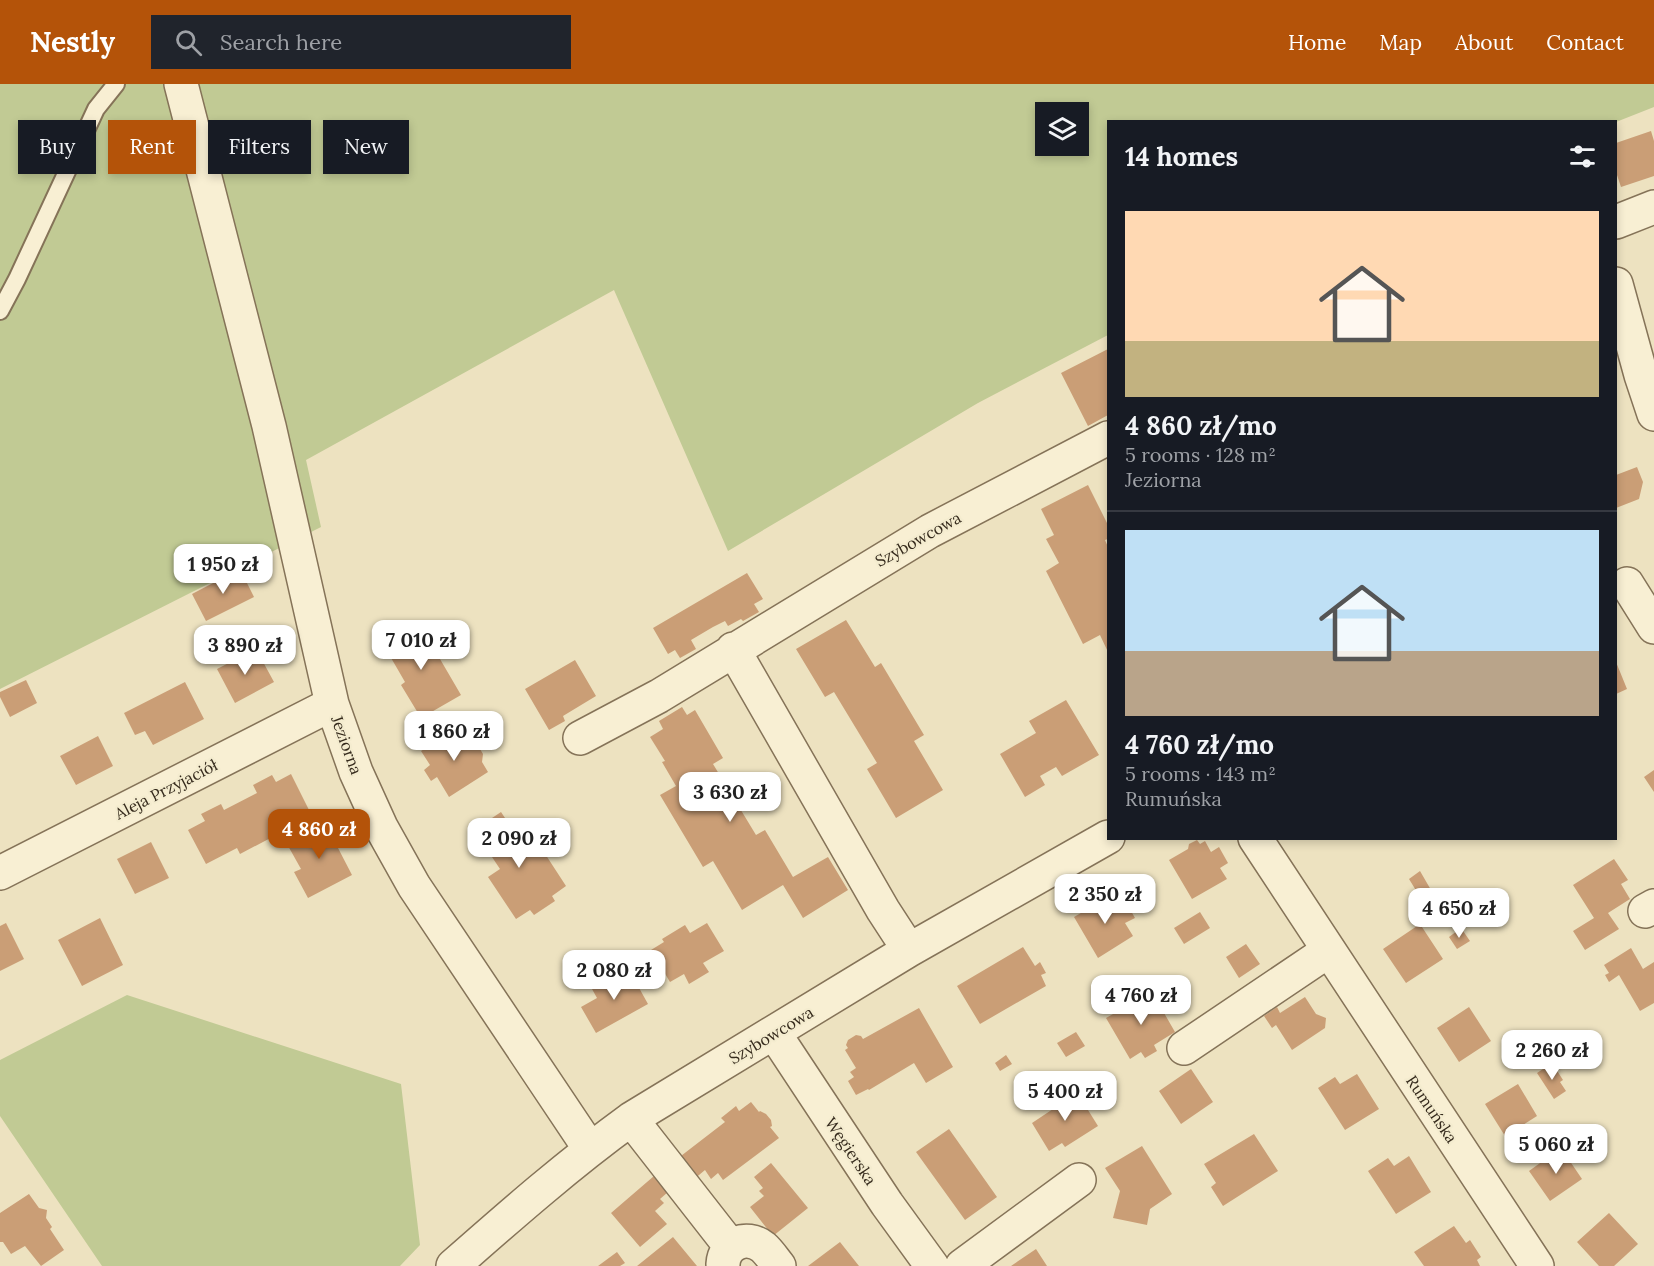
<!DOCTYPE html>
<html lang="en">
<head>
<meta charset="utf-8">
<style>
	body { margin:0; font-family:Lora,serif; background:#20242c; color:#f1f3f6; height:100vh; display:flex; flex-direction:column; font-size:22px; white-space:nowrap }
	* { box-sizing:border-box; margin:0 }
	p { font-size:20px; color:#9ea1a6 }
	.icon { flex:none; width:33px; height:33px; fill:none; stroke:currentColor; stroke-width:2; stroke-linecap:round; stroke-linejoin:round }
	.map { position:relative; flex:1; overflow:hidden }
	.panel { position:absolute; left:1107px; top:36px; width:510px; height:720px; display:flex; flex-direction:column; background:#171b24; border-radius:0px; box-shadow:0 3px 9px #0003 }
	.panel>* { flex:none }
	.guide { position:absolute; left:18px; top:36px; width:570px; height:54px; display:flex; gap:12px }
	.buttons { position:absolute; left:1035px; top:18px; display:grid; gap:12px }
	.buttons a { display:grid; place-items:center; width:54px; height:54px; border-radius:0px; background:#171b24; box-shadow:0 3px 9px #0003; font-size:30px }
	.price { position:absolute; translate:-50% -51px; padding:0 14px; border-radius:12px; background:#fff; color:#222; font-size:20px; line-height:39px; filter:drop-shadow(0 2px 3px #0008) }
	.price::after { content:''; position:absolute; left:50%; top:36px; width:18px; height:14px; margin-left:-9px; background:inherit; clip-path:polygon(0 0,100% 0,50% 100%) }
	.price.on { background:#b45309; color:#fff }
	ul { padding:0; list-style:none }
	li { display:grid; align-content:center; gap:12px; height:318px; padding:0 18px }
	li+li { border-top:2px solid #363941 }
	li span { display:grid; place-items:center; height:186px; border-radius:0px; color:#555 }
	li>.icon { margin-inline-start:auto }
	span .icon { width:108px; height:108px; fill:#fffc; stroke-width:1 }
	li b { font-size:26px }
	h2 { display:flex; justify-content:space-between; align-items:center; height:72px; padding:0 18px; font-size:26px }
	.pill { padding:0 21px; border-radius:0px; background:#171b24; box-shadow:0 3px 9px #0003; font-size:21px; line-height:54px }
	.pill.on { background:#b45309; color:#fff }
	header { display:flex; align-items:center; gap:36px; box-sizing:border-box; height:84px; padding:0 30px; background:#b45309; color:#fff }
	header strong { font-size:28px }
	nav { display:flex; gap:33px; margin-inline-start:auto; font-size:21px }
	.search { width:420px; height:54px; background:#20242c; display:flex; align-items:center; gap:15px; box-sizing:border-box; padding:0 21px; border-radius:0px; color:#9ea1a6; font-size:22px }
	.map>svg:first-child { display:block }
</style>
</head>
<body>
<header>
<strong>Nestly</strong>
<div class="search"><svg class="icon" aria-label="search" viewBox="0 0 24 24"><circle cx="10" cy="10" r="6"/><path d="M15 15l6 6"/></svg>Search here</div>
<nav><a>Home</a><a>Map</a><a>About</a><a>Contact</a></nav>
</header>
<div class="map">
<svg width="1654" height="1182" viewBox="0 0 1654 1182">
	<rect width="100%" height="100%" fill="#ede2c0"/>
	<path fill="#c1ca94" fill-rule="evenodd" d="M 0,0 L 1654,0 L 1654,23 L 1616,38 L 1108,38 L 1108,251 L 978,319 L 728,467 L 614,206 L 306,376 L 321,443 L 0,605 ZM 1046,28 L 1078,28 L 1078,62 L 1046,62 Z
		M 127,911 L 401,1000 L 420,1161 L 400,1182 L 102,1182 L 0,1032 L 0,976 Z"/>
	<path fill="#ca9e76" d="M 1651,47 L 1654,57 L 1654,92 L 1621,103 L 1616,88 L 1616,59 Z
		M 1108,265 L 1108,331 L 1088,342 L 1061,289 Z
		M 1637,383 L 1643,398 L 1639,415 L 1616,424 L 1616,391 Z
		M 1088,401 L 1108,441 L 1108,455 L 1105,456 L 1108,463 L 1108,568 L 1100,551 L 1083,560 L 1046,487 L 1059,479 L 1046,455 L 1054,451 L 1041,425 Z
		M 240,485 L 254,513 L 206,537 L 192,510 Z
		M 747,489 L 763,515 L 754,520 L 759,528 L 743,537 L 741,535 L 728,542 L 725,537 L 713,543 L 691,556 L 696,565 L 680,574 L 675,566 L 668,570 L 653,544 Z
		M 846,536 L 875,583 L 881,579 L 924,651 L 914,657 L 943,706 L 896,734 L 867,685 L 877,679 L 834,608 L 825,613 L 796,565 Z
		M 419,539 L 461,611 L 421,634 L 401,601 L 405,598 L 383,560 Z
		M 256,565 L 274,598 L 235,619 L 217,585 Z
		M 575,576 L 596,612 L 563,632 L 565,637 L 549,646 L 525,605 Z
		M 1616,578 L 1627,605 L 1616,610 Z
		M 26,596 L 37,619 L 10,633 L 0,613 L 0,608 Z
		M 185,598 L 204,635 L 153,661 L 145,647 L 135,651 L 124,629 Z
		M 1066,616 L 1099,671 L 1062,692 L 1056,683 L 1040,692 L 1045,701 L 1025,713 L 1000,670 L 1036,649 L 1029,637 Z
		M 682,623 L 687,631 L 695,626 L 723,674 L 713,680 L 756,751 L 765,746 L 793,793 L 828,773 L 848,806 L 803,834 L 783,801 L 742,826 L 713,777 L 703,783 L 660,711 L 676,702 L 662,678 L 665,677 L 650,653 L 663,645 L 659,637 Z
		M 461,643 L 472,663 L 480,665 L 483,670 L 482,678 L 488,688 L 449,713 L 437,693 L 431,697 L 424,686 L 430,681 L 421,667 Z
		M 98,652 L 113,682 L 76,701 L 60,672 Z
		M 1654,686 L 1654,708 L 1644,693 Z
		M 291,690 L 309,726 L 277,742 L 280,749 L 240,770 L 237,764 L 206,780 L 188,746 L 205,737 L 201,730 L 221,720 L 224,726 L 257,709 L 253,701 L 272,691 L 276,698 Z
		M 501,728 L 527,767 L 538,759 L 566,802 L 552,812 L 555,817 L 534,831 L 530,826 L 516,835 L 488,793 L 500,785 L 474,746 Z
		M 325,740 L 331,752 L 338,748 L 345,760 L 338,764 L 352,791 L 308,814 L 294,788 L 301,785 L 287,760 Z
		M 1197,756 L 1200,760 L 1205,757 L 1211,768 L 1219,763 L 1228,779 L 1220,784 L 1227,795 L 1192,815 L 1169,776 L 1188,765 L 1189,760 Z
		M 151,758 L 169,794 L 135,810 L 117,775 Z
		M 1614,775 L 1628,796 L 1621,800 L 1630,815 L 1608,829 L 1619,845 L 1585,866 L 1573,847 L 1594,834 L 1573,801 Z
		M 1420,787 L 1431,806 L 1420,813 L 1409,795 Z
		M 1098,811 L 1110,812 L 1117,825 L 1127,820 L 1135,834 L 1125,839 L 1133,852 L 1098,874 L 1074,833 L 1093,822 L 1094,815 Z
		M 1200,828 L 1210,844 L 1184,860 L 1174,844 Z
		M 100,834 L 123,881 L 82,902 L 58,856 Z
		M 6,839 L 24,875 L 0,887 L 0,842 Z
		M 707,839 L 724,867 L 703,879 L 709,888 L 689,900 L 684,890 L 670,898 L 651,866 L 664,858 L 662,855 L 685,841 L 690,849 Z
		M 1420,840 L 1443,875 L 1406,899 L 1383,865 Z
		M 1461,844 L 1470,857 L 1457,865 L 1449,853 Z
		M 1246,860 L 1260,880 L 1239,894 L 1226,873 Z
		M 1023,863 L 1035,882 L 1040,878 L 1046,889 L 1041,891 L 1046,902 L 980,940 L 957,902 Z
		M 1631,864 L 1643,885 L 1654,878 L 1654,919 L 1640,927 L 1619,891 L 1609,898 L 1605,891 L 1609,889 L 1604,881 Z
		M 628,884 L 648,920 L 596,949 L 581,923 L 597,914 L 592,905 Z
		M 1152,908 L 1175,948 L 1154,961 L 1157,967 L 1145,974 L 1141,968 L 1130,975 L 1106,934 Z
		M 1305,913 L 1316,930 L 1326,934 L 1325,944 L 1292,966 L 1276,941 L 1272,944 L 1264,932 L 1277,923 L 1280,929 Z
		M 1469,923 L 1491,957 L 1459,978 L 1437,944 Z
		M 919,924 L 953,983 L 926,999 L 914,979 L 869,1006 L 868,1005 L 856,1011 L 848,997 L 854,993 L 850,988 L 856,984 L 845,966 L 848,964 L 846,961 L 848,956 L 856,951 L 861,952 L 863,955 Z
		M 1076,948 L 1085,962 L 1066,973 L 1057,959 Z
		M 1006,971 L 1012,980 L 1000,987 L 995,979 Z
		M 1552,979 L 1563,996 L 1560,998 L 1566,1007 L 1554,1015 L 1537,989 Z
		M 1191,985 L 1213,1018 L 1181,1040 L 1159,1007 Z
		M 1357,990 L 1379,1025 L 1345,1046 L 1318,1004 L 1335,993 L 1340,1000 Z
		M 1518,1000 L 1537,1032 L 1505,1052 L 1485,1020 Z
		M 1068,1007 L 1072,1014 L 1078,1010 L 1098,1042 L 1065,1063 L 1062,1059 L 1049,1067 L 1032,1039 L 1053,1025 L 1049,1019 Z
		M 751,1018 L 759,1028 L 760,1027 L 766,1030 L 771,1036 L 772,1042 L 770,1043 L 779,1054 L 723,1096 L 718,1089 L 711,1095 L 705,1086 L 693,1096 L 677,1075 L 725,1038 L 721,1034 L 736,1022 L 739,1027 Z
		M 949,1045 L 997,1113 L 965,1136 L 916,1068 Z
		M 1254,1050 L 1278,1087 L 1223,1122 L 1211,1103 L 1216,1099 L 1204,1080 Z
		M 1142,1062 L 1172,1110 L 1150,1125 L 1147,1141 L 1113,1134 L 1120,1107 L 1105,1084 Z
		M 1561,1064 L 1582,1095 L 1550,1117 L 1529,1087 Z
		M 1409,1072 L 1431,1108 L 1396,1130 L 1368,1087 L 1388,1074 L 1394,1082 Z
		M 771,1079 L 808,1124 L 773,1152 L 750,1123 L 764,1112 L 759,1107 L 763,1104 L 754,1093 Z
		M 654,1092 L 668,1108 L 660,1115 L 664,1119 L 655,1127 L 667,1140 L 640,1163 L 611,1129 Z
		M 29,1110 L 39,1124 L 47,1126 L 46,1134 L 52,1143 L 50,1145 L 64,1166 L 41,1182 L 25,1162 L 11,1170 L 3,1158 L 0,1158 L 0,1129 Z
		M 1609,1129 L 1638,1160 L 1614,1182 L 1599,1182 L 1577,1158 Z
		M 1454,1142 L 1466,1159 L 1470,1156 L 1481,1173 L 1477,1176 L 1480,1182 L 1424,1182 L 1414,1168 Z
		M 673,1153 L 697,1182 L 637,1182 Z
		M 840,1158 L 859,1182 L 808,1182 Z
		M 1036,1165 L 1047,1182 L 1011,1182 Z
		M 617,1168 L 625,1179 L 620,1182 L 598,1182 Z"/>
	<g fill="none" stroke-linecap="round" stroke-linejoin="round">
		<defs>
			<path id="service" d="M 0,227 L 17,195 L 96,25 L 116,0"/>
			<path id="minor" d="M 181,0 L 269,342 L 332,620 L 356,688 L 381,743 L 414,802 L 590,1065
				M 1616,138 L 1654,123
				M 1616,200 L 1641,291 L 1654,330
				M 1627,500 L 1654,543
				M 733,565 L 883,826 L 909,866
				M 580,654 L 659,612 L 930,447 L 1108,354
				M 1255,754 L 1537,1182
				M 0,789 L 332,620
				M 1645,827 L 1654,822
				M 774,949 L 887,1120 L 932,1182
				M 1184,964 L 1328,867
				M 631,1035 L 731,1163
				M 723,1180 C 724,1160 746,1150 763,1163 C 769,1168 774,1176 779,1182
				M 453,1182 C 511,1131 569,1080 631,1035 L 909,866 L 1108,753
				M 962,1182 L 1079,1096"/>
		</defs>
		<use href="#service" stroke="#857358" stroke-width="20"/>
		<use href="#minor" stroke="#857358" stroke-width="36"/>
		<use href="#service" stroke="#f8efd3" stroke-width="16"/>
		<use href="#minor" stroke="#f8efd3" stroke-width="33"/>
	</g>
	<g text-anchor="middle" stroke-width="4.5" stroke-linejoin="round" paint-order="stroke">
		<g font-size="16" fill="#352a1c" stroke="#f4eccf">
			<text transform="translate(918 455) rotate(-29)" y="6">Szybowcowa</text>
			<text transform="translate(347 661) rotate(70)" y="6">Jeziorna</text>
			<text transform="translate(166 705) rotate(-27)" y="6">Aleja Przyjaciół</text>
			<text transform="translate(771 951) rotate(-31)" y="6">Szybowcowa</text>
			<text transform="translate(1432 1025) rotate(56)" y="6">Rumuńska</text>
			<text transform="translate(851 1067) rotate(56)" y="6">Węgierska</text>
		</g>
	</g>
</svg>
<div class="buttons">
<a><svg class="icon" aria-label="layers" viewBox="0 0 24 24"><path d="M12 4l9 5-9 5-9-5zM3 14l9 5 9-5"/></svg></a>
</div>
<b class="price" style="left:223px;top:511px">1 950 zł</b>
<b class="price" style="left:421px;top:587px">7 010 zł</b>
<b class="price" style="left:245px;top:592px">3 890 zł</b>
<b class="price" style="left:454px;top:678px">1 860 zł</b>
<b class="price" style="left:730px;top:739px">3 630 zł</b>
<b class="price on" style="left:319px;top:776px">4 860 zł</b>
<b class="price" style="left:519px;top:785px">2 090 zł</b>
<b class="price" style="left:1105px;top:841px">2 350 zł</b>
<b class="price" style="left:1459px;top:855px">4 650 zł</b>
<b class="price" style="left:614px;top:917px">2 080 zł</b>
<b class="price" style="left:1141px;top:942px">4 760 zł</b>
<b class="price" style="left:1552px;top:997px">2 260 zł</b>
<b class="price" style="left:1065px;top:1038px">5 400 zł</b>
<b class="price" style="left:1556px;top:1091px">5 060 zł</b>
<div class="guide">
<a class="pill">Buy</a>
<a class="pill on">Rent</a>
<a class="pill">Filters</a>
<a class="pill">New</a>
</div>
<section class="panel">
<h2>14 homes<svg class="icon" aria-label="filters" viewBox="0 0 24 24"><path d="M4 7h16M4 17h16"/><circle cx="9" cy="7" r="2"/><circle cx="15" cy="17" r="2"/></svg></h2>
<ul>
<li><span style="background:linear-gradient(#ffd9b3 70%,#c2b280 0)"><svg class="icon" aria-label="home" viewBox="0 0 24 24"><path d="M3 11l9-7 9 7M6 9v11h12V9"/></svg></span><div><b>4 860 zł/mo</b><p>5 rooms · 128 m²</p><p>Jeziorna</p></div></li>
<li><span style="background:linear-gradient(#bfe0f5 65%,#b9a48a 0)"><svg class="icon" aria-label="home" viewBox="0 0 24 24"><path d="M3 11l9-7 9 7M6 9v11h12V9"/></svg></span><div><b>4 760 zł/mo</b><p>5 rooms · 143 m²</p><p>Rumuńska</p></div></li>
</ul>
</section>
</div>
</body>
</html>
